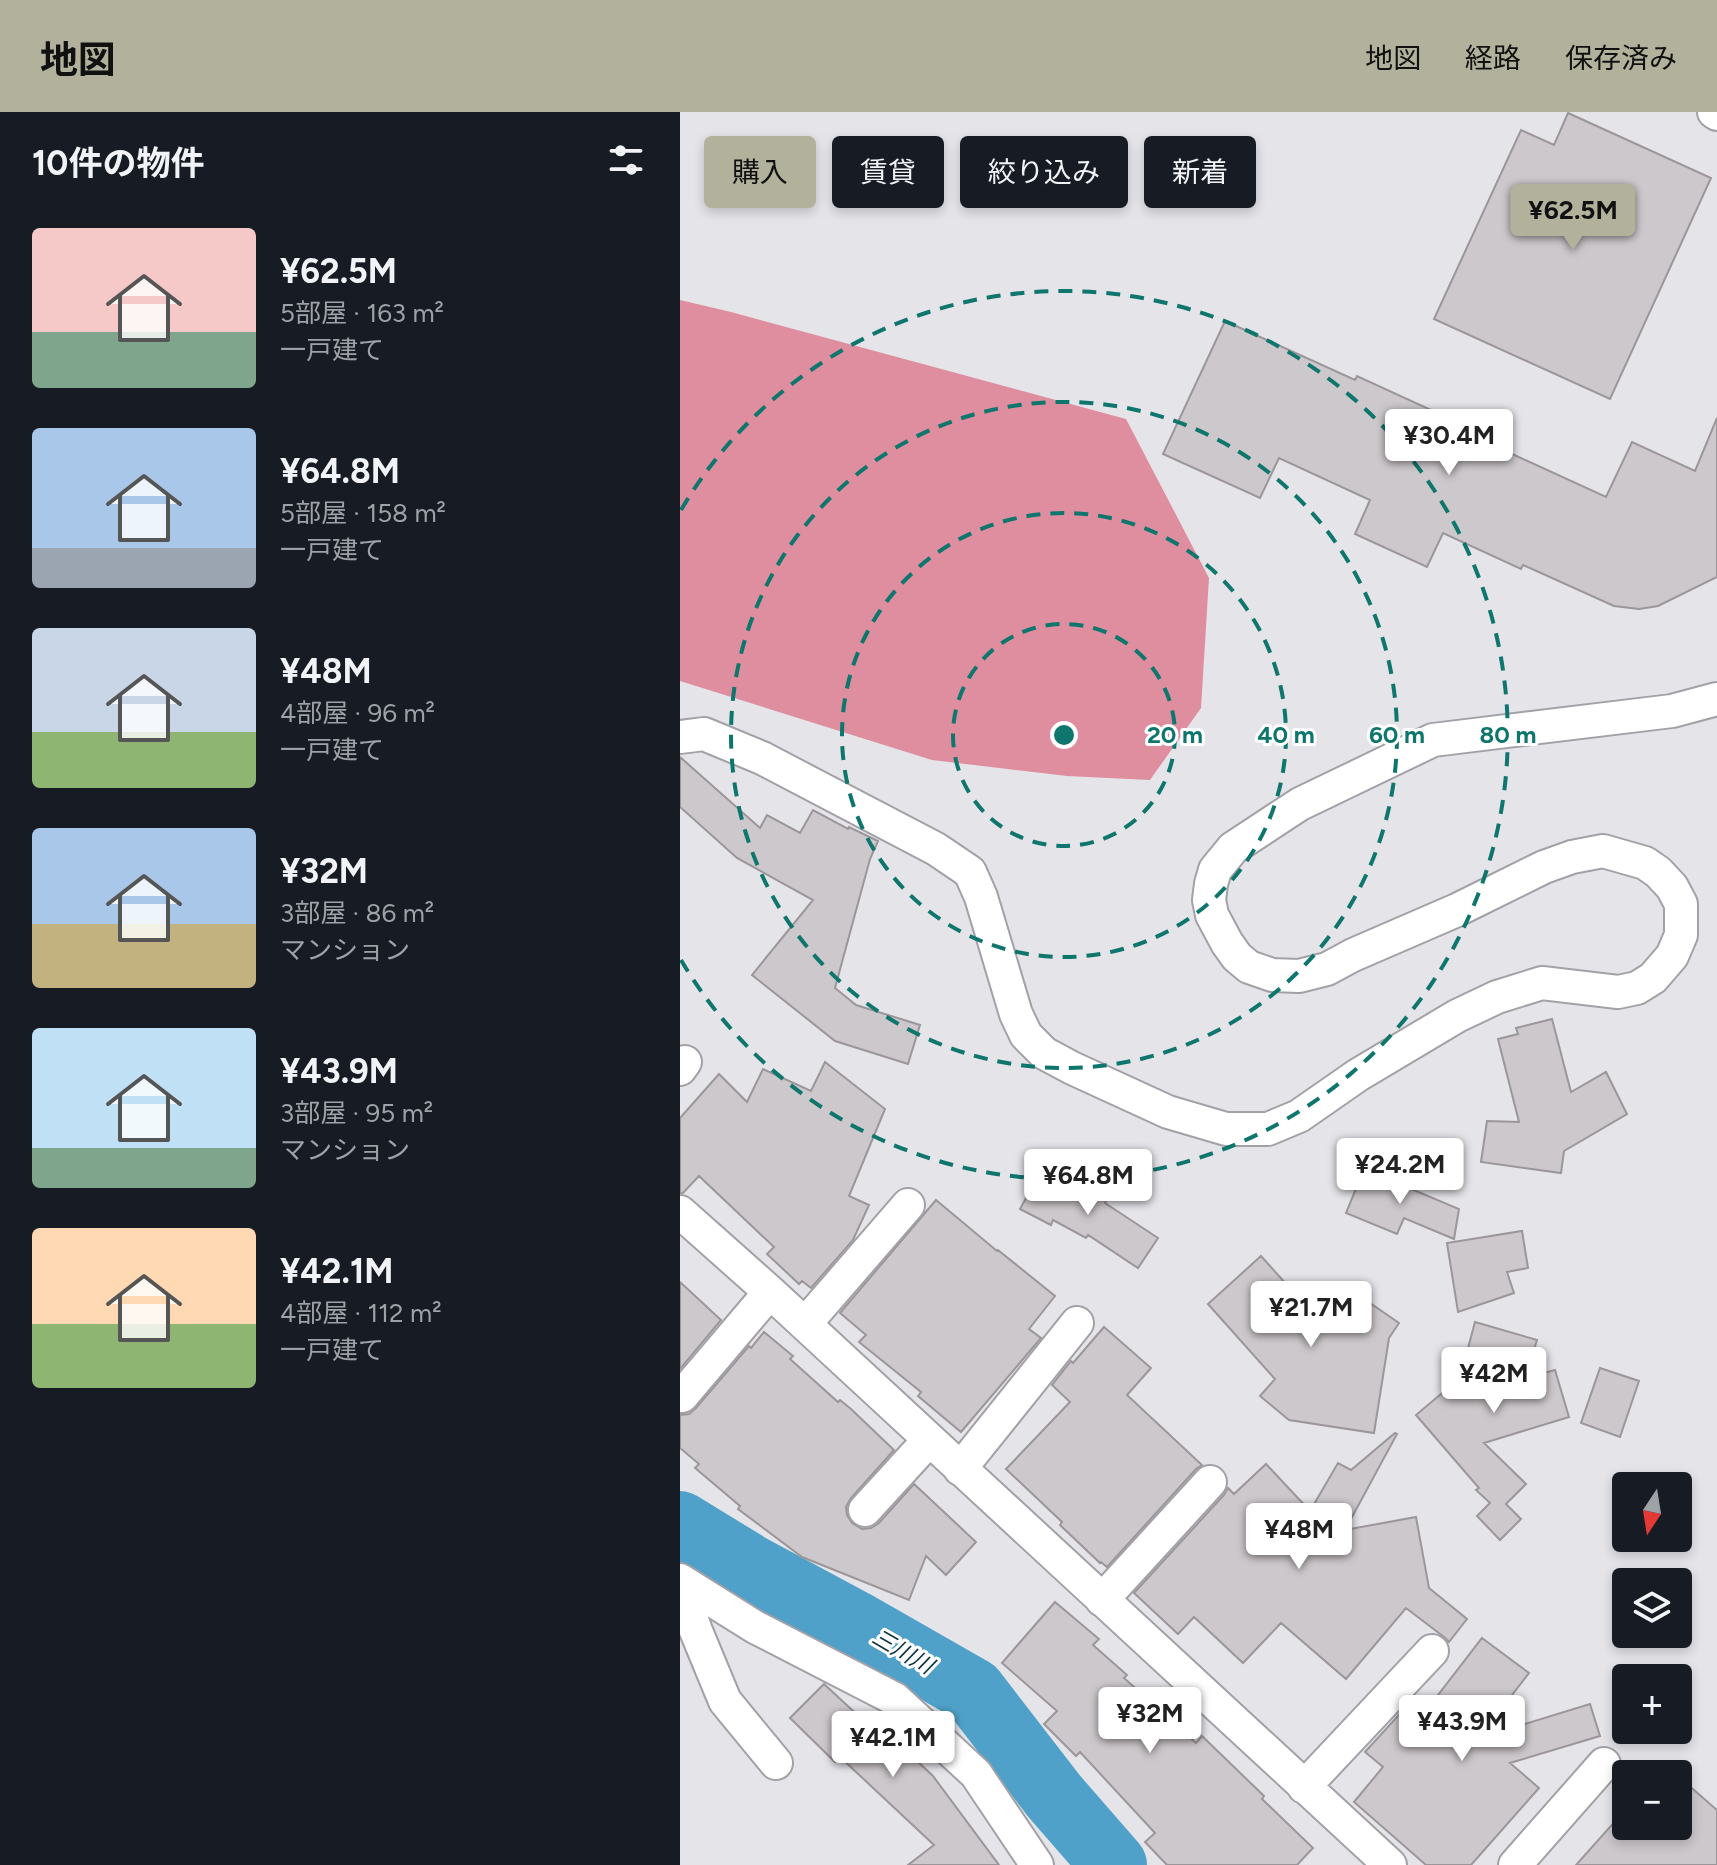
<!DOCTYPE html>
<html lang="ja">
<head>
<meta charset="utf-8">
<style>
	body { margin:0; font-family:Figtree,"Noto Sans JP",sans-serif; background:#242831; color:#f1f3f6; height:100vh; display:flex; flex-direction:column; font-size:30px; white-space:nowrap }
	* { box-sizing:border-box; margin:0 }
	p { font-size:26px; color:#9ea1a6 }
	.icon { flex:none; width:44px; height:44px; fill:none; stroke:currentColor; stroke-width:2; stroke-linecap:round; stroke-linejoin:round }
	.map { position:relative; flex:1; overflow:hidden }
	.drawer { display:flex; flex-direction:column; background:#171b24; width:680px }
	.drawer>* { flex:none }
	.banner { position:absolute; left:24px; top:24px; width:760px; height:72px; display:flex; gap:16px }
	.needle { width:52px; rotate:192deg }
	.tools { position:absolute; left:932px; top:1360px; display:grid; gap:16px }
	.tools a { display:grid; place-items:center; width:80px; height:80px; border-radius:8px; background:#171b24; box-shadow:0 4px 12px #0003; font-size:40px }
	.price { position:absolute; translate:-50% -68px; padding:0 18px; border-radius:8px; background:#fff; color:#222; font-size:26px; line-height:52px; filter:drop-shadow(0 2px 4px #0008) }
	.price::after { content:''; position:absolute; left:50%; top:48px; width:24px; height:18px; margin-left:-12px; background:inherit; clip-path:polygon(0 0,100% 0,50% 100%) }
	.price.on { background:#b1b19c; color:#111 }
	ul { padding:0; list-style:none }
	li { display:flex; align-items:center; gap:24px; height:200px; padding:0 32px }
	li span { display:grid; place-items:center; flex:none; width:224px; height:160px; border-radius:8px; color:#555 }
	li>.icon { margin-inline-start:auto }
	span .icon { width:96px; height:96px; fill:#fffc; stroke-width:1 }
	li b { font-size:34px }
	h2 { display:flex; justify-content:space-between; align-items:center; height:96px; padding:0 32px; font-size:34px }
	.tag { padding:0 28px; border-radius:8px; background:#171b24; box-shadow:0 4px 12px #0003; font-size:28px; line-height:72px }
	.tag.on { background:#b1b19c; color:#111 }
	header { display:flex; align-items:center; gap:48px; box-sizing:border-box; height:112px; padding:0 40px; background:#b1b19c; color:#111 }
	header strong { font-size:38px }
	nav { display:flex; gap:44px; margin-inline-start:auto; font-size:28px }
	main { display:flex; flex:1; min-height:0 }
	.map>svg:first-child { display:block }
</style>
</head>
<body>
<header>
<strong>地図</strong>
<nav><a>地図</a><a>経路</a><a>保存済み</a></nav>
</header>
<main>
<section class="drawer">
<h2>10件の物件<svg class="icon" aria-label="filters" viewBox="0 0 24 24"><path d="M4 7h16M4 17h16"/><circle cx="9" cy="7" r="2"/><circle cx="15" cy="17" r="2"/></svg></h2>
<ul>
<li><span style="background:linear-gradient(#f6c9c9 65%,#7fa58c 0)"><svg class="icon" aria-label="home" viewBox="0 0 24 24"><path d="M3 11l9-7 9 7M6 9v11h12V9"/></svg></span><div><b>¥62.5M</b><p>5部屋 · 163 m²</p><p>一戸建て</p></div></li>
<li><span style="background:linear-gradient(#a9c7e8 75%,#9aa5b1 0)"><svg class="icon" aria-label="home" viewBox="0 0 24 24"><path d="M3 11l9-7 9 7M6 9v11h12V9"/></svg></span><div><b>¥64.8M</b><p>5部屋 · 158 m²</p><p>一戸建て</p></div></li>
<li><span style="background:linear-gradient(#c9d6e8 65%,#8fb573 0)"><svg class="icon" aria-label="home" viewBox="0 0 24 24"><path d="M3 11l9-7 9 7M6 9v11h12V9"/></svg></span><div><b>¥48M</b><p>4部屋 · 96 m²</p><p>一戸建て</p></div></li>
<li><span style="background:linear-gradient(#a9c7e8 60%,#c2b280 0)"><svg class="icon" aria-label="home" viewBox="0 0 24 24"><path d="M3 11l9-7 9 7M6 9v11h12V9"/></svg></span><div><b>¥32M</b><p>3部屋 · 86 m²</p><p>マンション</p></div></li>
<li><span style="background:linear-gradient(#bfe0f5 75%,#7fa58c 0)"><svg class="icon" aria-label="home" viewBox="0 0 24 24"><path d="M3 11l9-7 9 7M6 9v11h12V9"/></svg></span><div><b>¥43.9M</b><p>3部屋 · 95 m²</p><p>マンション</p></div></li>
<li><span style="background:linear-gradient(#ffd9b3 60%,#8fb573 0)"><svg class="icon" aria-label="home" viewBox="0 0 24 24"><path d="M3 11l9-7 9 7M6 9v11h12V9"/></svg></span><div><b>¥42.1M</b><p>4部屋 · 112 m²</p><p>一戸建て</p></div></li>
</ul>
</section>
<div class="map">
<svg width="1037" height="1753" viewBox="0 0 1037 1753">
	<rect width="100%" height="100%" fill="#e5e4e9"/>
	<path fill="#de8e9f" d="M 0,188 L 51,200 L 446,307 L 529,466 L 521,596 L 470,668 L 387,664 L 252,648 L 0,569 Z"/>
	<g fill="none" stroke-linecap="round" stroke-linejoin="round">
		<path stroke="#50a1c9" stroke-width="66" d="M 0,1412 L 70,1455 L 174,1511 L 293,1579 L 374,1684 L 434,1753"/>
	</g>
	<path fill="#cdc8cb" stroke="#9b969a" stroke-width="2" d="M 888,1 L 1031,66 L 930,287 L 754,207 L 841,18 L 874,33 Z
		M 545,209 L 675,268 L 677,264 L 762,303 L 760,309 L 926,385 L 952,330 L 1015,359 L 1037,306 L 1037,465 L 978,494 L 959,497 L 934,494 L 843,453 L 841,457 L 763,421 L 747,455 L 675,422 L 690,388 L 599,346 L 580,386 L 483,342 Z
		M 0,645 L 80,716 L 87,703 L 120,721 L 133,698 L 168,717 L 169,715 L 198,729 L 190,747 L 155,876 L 176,893 L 240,913 L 228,952 L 155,929 L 72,863 L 133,788 L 57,746 L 0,695 Z
		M 872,907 L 891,980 L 926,960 L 947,1002 L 884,1039 L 881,1061 L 801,1050 L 807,1009 L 839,1010 L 818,927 L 838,922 L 836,916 Z
		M 145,950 L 205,997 L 169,1084 L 189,1093 L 173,1128 L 131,1176 L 122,1169 L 119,1172 L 87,1142 L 94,1135 L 19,1064 L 3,1081 L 0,1082 L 0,1006 L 39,962 L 67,990 L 83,957 L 131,979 Z
		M 362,1057 L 426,1089 L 425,1091 L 478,1126 L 458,1156 L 408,1123 L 406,1126 L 373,1108 L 371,1113 L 340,1097 Z
		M 684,1057 L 779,1097 L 774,1127 L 724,1106 L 717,1122 L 666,1101 Z
		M 256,1088 L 317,1139 L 318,1138 L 375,1184 L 349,1217 L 361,1226 L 281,1320 L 238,1284 L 241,1280 L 179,1230 L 186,1223 L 160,1201 Z
		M 842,1119 L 848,1156 L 827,1160 L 834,1181 L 778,1200 L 767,1131 Z
		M 581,1144 L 642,1212 L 668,1176 L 719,1211 L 709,1226 L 694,1321 L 609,1308 L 580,1284 L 595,1267 L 528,1192 Z
		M 0,1170 L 41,1208 L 0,1257 Z
		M 795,1210 L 857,1228 L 845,1266 L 875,1258 L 889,1305 L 804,1331 L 846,1372 L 826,1392 L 841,1407 L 820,1428 L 797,1404 L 810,1391 L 796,1378 L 799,1376 L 736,1303 L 780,1266 Z
		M 424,1215 L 471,1256 L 447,1283 L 522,1353 L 516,1357 L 427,1455 L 421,1450 L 420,1451 L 380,1413 L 382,1410 L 326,1357 L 390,1290 L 372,1273 L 391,1249 L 393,1251 Z
		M 84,1220 L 113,1244 L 110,1247 L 158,1290 L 160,1288 L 171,1297 L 214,1338 L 171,1386 L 166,1395 L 167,1403 L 172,1411 L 182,1417 L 191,1416 L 199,1411 L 234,1372 L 296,1430 L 266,1463 L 246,1444 L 229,1488 L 122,1445 L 58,1397 L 60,1394 L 15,1356 L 19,1352 L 0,1336 L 0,1303 L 9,1302 L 16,1296 L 69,1234 L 71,1236 Z
		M 920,1256 L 959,1269 L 940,1325 L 901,1311 Z
		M 715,1321 L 717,1322 L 665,1418 L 736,1405 L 749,1476 L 787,1507 L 769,1530 L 764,1525 L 726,1496 L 666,1567 L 601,1511 L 563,1551 L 514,1505 L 498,1522 L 454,1481 L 544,1383 L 548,1376 L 554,1382 L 586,1352 L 630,1399 L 658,1351 L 671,1358 Z
		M 375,1490 L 419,1527 L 413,1533 L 447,1563 L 444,1566 L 516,1631 L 522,1624 L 584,1684 L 582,1687 L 633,1736 L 617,1753 L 487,1753 L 465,1730 L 475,1721 L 400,1640 L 396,1644 L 364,1612 L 377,1599 L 322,1551 Z
		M 802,1526 L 849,1561 L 799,1626 L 910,1592 L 920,1624 L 830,1651 L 859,1676 L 791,1753 L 746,1753 L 674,1690 L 703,1655 L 685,1640 L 727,1594 L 741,1605 Z
		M 144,1572 L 197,1621 L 202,1616 L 253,1664 L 319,1753 L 228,1753 L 254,1733 L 160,1645 L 155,1650 L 110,1606 Z
		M 998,1664 L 1037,1698 L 1037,1753 L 896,1753 L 946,1697 L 946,1722 L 953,1714 L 998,1714 Z"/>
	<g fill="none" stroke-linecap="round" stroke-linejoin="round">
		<defs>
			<path id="street" d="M 1034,0 L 1037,2
				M 0,625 L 24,622 L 82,646 L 256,737 L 290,760 L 301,785 L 336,902 L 346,923 L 364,941 L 392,956 L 488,1000 L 546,1017 L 588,1017 L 619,1004 L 678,963 L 777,904 L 817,885 L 862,871 L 938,880 L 957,876 L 973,866 L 992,844 L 1001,823 L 1001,792 L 992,775 L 978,760 L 965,751 L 923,739 L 892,745 L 864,755 L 777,798 L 673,843 L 647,857 L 619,864 L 592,863 L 569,855 L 557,845 L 547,831 L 532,803 L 529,788 L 531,772 L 535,758 L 553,736 L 620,692 L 753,628 L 992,599 L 1037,587
				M 0,957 L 5,950
				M 0,1100 L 90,1180 L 710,1753
				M 125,1212 L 228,1093
				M 2,1284 L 90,1180
				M 280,1357 L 397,1211
				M 185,1398 L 249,1328
				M 0,1468 L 75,1515 L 215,1587 L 296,1662 L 357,1753
				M 0,1475 L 16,1519 L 45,1589 L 96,1651
				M 422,1488 L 530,1370
				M 624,1675 L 752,1539
				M 835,1753 L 924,1652"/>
		</defs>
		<use href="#street" stroke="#a3a1a7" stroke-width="36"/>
		<use href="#street" stroke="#fff" stroke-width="32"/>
	</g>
	<g fill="none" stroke="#0f766e" stroke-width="4" stroke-dasharray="14 10">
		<circle cx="384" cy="623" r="111"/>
		<circle cx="384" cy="623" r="222"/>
		<circle cx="384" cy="623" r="333"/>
		<path d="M1 398A444 444 0 1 1 1 848"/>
	</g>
	<g text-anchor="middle" stroke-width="6" stroke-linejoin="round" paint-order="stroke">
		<g font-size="22" font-style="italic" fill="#0d3243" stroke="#fff">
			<text transform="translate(223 1539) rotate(30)" y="8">三川川</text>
		</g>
	</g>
	<circle cx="384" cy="623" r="12" fill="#0f766e" stroke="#fff" stroke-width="4"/>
	<g font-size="24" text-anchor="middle" font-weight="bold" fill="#0f766e" stroke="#fff" stroke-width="6" stroke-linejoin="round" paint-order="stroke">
		<text x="495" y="631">20 m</text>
		<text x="606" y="631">40 m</text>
		<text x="717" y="631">60 m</text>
		<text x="828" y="631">80 m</text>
	</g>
</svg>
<div class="tools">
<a><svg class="needle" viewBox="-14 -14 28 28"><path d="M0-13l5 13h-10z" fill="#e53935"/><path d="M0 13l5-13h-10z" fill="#9ea1a6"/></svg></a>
<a><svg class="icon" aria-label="layers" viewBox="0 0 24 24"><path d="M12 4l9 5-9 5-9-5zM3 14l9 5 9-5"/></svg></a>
<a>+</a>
<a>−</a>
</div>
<b class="price on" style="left:893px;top:140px">¥62.5M</b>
<b class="price" style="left:769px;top:365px">¥30.4M</b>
<b class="price" style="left:720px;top:1094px">¥24.2M</b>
<b class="price" style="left:408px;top:1105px">¥64.8M</b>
<b class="price" style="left:631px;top:1237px">¥21.7M</b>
<b class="price" style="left:814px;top:1303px">¥42M</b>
<b class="price" style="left:619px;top:1459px">¥48M</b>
<b class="price" style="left:470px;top:1643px">¥32M</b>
<b class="price" style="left:782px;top:1651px">¥43.9M</b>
<b class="price" style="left:213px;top:1667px">¥42.1M</b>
<div class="banner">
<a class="tag on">購入</a>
<a class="tag">賃貸</a>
<a class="tag">絞り込み</a>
<a class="tag">新着</a>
</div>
</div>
</main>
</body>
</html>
